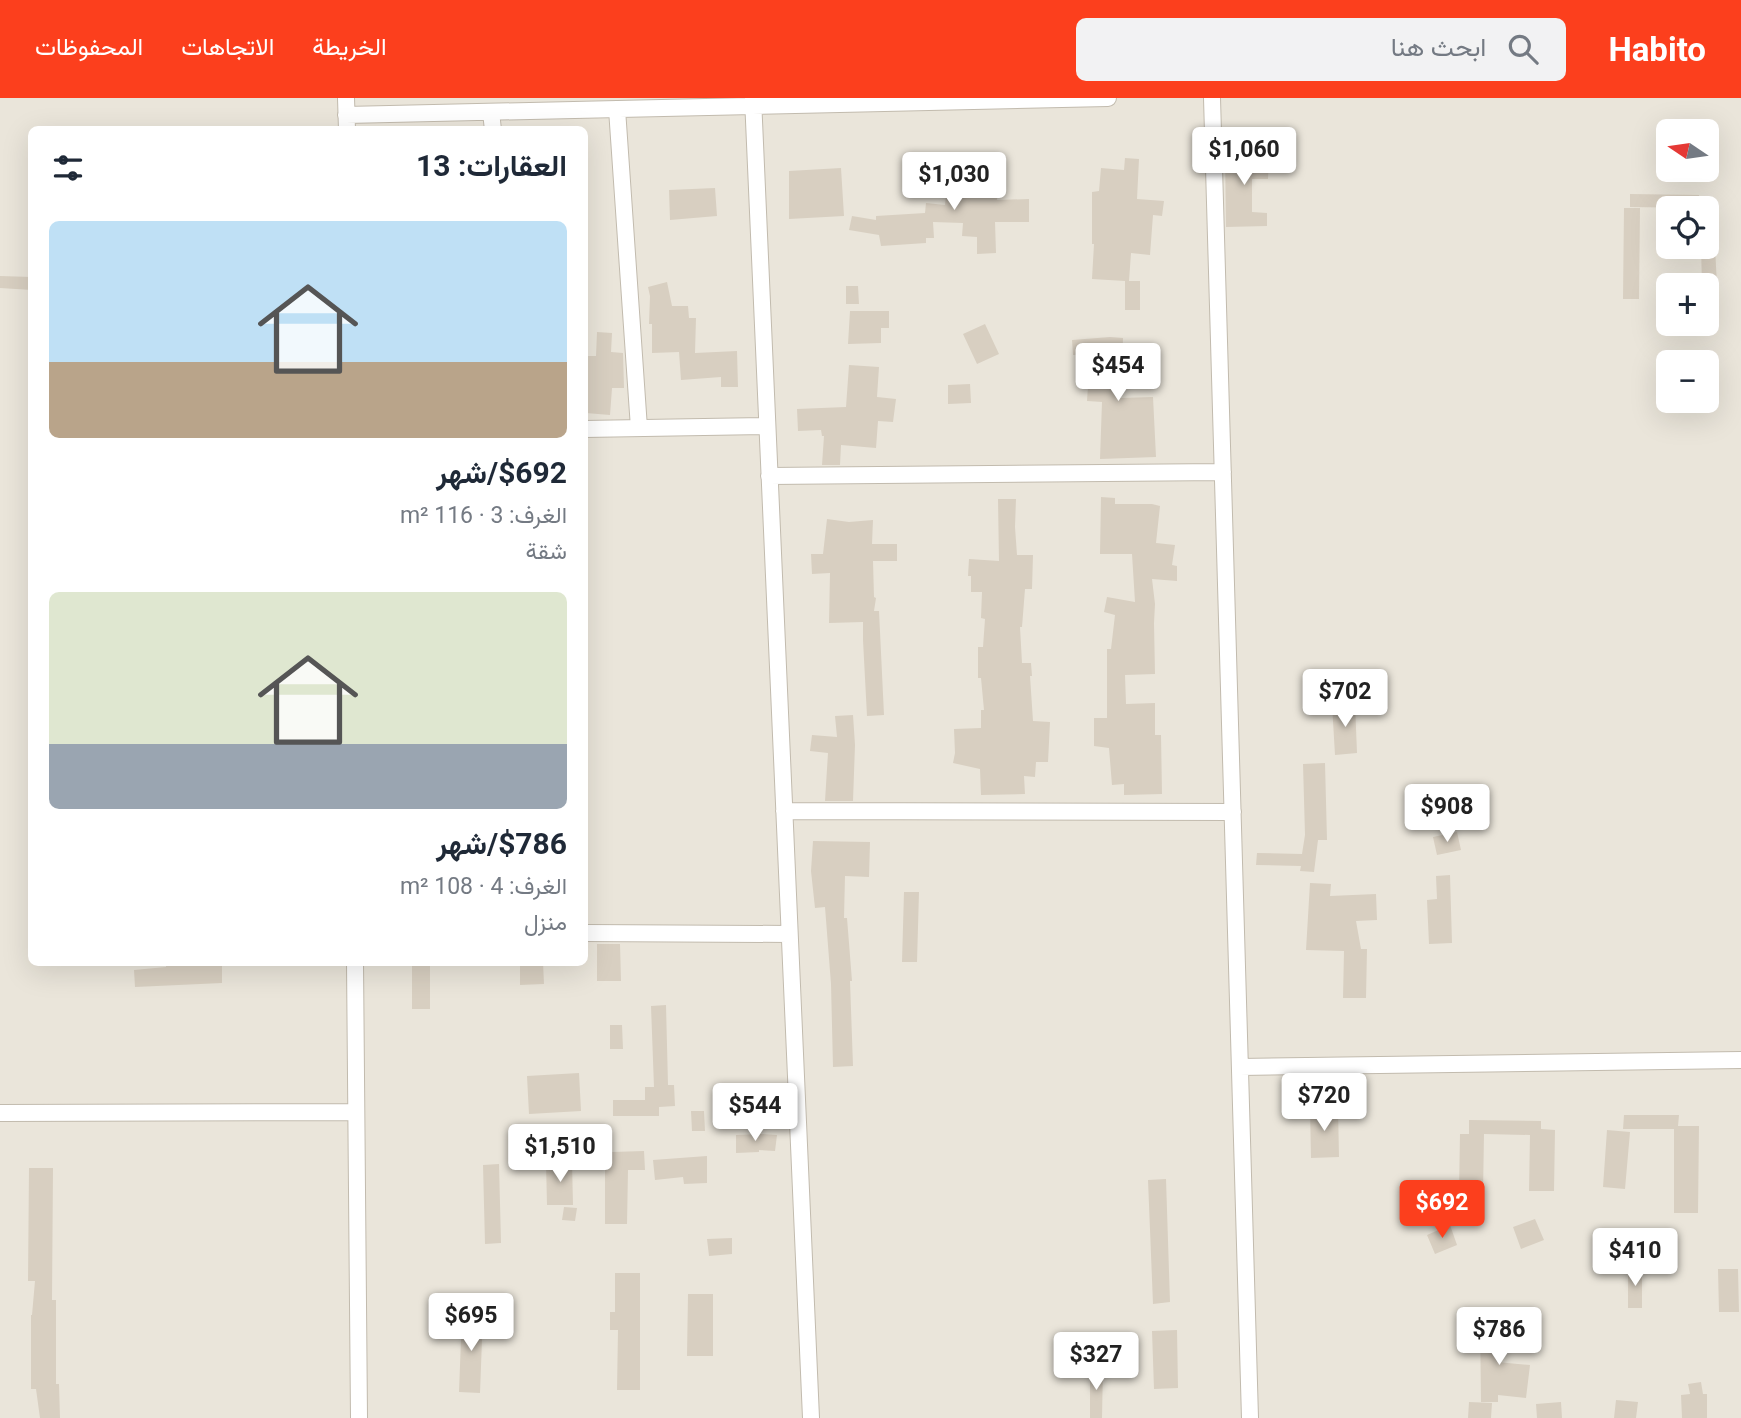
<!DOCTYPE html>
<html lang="ar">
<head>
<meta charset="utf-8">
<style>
	body { margin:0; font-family:Roboto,Vazirmatn,sans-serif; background:#f2f2f3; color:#1f2937; direction:rtl; height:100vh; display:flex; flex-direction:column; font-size:26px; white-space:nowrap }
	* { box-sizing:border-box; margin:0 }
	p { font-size:23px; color:#747a83 }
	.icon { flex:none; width:38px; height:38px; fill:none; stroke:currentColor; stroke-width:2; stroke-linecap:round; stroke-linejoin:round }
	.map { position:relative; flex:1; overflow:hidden; direction:ltr }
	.panel { position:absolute; left:28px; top:28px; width:560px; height:840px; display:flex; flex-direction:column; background:#fff; border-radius:10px; box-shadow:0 7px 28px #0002; direction:rtl }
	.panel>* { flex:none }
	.needle { width:46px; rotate:283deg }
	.controls { position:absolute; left:1656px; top:21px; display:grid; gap:14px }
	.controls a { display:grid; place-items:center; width:63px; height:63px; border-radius:10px; background:#fff; box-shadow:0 7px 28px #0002; font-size:35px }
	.price { position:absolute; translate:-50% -60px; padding:0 16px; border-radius:7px; background:#fff; color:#222; font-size:23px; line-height:46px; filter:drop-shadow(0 2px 4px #0008) }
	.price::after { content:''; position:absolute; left:50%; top:42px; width:21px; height:16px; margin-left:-10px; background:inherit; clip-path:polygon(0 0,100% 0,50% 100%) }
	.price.current { background:#fc3f1d; color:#fff }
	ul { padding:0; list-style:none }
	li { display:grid; align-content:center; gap:14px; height:371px; padding:0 21px }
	li span { display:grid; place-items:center; height:217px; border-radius:10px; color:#555 }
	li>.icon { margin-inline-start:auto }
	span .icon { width:126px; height:126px; fill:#fffc; stroke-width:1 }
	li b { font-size:30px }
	h2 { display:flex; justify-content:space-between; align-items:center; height:84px; padding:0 21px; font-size:30px }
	header { display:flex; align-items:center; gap:42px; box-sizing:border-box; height:98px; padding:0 35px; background:#fc3f1d; color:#fff }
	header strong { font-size:33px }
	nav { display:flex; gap:38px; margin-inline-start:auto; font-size:24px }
	.search { width:490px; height:63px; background:#f2f2f3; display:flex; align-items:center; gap:18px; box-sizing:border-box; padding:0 24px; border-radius:10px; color:#747a83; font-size:26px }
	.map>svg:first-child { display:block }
</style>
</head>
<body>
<header>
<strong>Habito</strong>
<div class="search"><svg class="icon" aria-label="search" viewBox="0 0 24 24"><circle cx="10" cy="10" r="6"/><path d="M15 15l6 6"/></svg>ابحث هنا</div>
<nav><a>الخريطة</a><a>الاتجاهات</a><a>المحفوظات</a></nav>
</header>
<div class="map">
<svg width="1741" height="1320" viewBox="0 0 1741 1320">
	<rect width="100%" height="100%" fill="#f6f3ec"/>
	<path fill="#eae5da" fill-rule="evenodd" d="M 0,0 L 1741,0 L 1741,1320 L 0,1320 ZM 32,32 L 584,32 L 584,864 L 32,864 ZM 1668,33 L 1706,33 L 1706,72 L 1668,72 ZM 1668,110 L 1706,110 L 1706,149 L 1668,149 ZM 1668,187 L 1706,187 L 1706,226 L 1668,226 ZM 1668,264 L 1706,264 L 1706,303 L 1668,303 Z"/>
	<path fill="#d8cfc1" d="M 1225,54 L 1269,54 L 1268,81 L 1252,81 L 1252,114 L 1267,115 L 1267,128 L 1226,129 Z
		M 1125,60 L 1139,61 L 1137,101 L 1164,103 L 1162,118 L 1153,117 L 1150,157 L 1131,155 L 1129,183 L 1140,183 L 1140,212 L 1125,212 L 1125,183 L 1092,181 L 1094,146 L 1092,146 L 1092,94 L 1099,93 L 1101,70 L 1124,72 Z
		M 980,63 L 999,65 L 997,102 L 1029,101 L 1029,124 L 995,124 L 996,155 L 977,156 L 977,139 L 962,138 L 963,125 L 933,124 L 934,140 L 926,140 L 926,145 L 881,148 L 879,137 L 849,132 L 852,118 L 876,122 L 876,118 L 925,115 L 926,105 L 945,107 L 949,69 L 979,68 Z
		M 841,70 L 844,118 L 789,121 L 789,73 Z
		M 715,90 L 717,118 L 670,122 L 669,92 Z
		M 1630,96 L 1699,97 L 1699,110 L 1630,109 Z
		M 1624,110 L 1640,110 L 1639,201 L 1623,201 Z
		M 1701,149 L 1715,149 L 1717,187 L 1702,187 Z
		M 0,178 L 32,179 L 32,192 L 0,190 Z
		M 667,184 L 672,208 L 688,208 L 689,220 L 696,220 L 695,255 L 737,253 L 738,289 L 721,289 L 721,279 L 681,282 L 679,254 L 652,255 L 652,226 L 649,226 L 650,198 L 648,189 Z
		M 846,188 L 858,188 L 859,206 L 846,206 Z
		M 850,213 L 889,213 L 889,230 L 881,230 L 881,245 L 848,246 Z
		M 985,226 L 999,256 L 977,266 L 963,236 Z
		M 597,234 L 612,235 L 611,254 L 623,255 L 624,290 L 612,290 L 610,317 L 586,315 L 586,258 L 596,258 Z
		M 1110,239 L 1123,240 L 1121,300 L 1153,299 L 1156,359 L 1100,361 L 1102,304 L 1087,303 L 1088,288 L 1092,289 L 1093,256 L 1073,257 L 1072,242 Z
		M 849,267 L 879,269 L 877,299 L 896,301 L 893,324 L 878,323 L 876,350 L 841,347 L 840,367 L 822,367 L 824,338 L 822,338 L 821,332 L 798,333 L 797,311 L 846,309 Z
		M 970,286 L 971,305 L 948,306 L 948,287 Z
		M 1101,399 L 1115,400 L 1115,406 L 1152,406 L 1160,408 L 1156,445 L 1175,447 L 1172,467 L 1177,468 L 1177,483 L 1152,481 L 1155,506 L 1154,525 L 1155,576 L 1125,577 L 1126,606 L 1155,605 L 1155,637 L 1161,637 L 1162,696 L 1124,697 L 1124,686 L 1112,687 L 1109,650 L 1094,648 L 1094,620 L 1107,620 L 1107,551 L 1111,551 L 1115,517 L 1104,514 L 1107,499 L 1135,504 L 1132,456 L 1100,456 Z
		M 998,401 L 1016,401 L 1015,429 L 1017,457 L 1033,457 L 1032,491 L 1025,491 L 1022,529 L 1020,529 L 1022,565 L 1031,565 L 1032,578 L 1030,578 L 1033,623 L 1050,624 L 1048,664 L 1036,664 L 1035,679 L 1024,678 L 1025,696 L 981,697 L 980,671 L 953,665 L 955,655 L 954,631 L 981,630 L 981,612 L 984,612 L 981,580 L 978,580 L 978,549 L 983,549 L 985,521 L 981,520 L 982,494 L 971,494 L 971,478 L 968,478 L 969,461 L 999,463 Z
		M 827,421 L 849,424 L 873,422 L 872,446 L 897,446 L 897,463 L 873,463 L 874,499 L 876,500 L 874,513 L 879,513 L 884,617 L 867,618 L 863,542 L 863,524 L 829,525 L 830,475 L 812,476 L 811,456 L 823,456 Z
		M 1355,605 L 1357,655 L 1335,657 L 1332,606 Z
		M 853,617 L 855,647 L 853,703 L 825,703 L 828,655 L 810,653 L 812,637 L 837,639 L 835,618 Z
		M 1325,665 L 1327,742 L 1318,742 L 1314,774 L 1300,773 L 1301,768 L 1256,767 L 1257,755 L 1302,756 L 1305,737 L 1303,666 Z
		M 1457,734 L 1461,752 L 1437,757 L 1433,739 Z
		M 813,743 L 870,744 L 869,779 L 845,778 L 844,820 L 847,820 L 852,883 L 850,883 L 853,968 L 833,969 L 831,886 L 825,809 L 815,810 L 811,773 Z
		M 1450,777 L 1452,845 L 1429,846 L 1427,802 L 1437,801 L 1436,778 Z
		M 1310,785 L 1331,786 L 1330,798 L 1376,796 L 1377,822 L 1356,823 L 1361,851 L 1367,851 L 1366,900 L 1343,900 L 1344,853 L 1306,852 Z
		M 904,794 L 919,794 L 917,864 L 902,864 Z
		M 597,846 L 620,846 L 621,883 L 597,883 Z
		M 166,864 L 222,864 L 222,885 L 135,889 L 134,872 L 166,869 Z
		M 412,864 L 430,864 L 430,911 L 412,911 Z
		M 520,864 L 543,864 L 544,886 L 520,887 Z
		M 666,907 L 668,987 L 674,987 L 675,1008 L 659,1009 L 659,1018 L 613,1018 L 613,1002 L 645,1002 L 645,989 L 654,989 L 651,908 Z
		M 610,927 L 622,927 L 623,951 L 610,951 Z
		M 579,975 L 581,1013 L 529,1016 L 527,978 Z
		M 1310,1010 L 1338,1010 L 1339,1059 L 1311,1060 Z
		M 691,1013 L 704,1013 L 705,1033 L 692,1033 Z
		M 1624,1017 L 1679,1017 L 1678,1028 L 1699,1028 L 1698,1115 L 1674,1115 L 1674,1031 L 1623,1031 Z
		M 1469,1022 L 1541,1023 L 1541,1031 L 1555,1032 L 1554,1093 L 1529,1093 L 1530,1037 L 1484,1036 L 1483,1095 L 1459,1095 L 1460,1036 L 1469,1036 Z
		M 1607,1032 L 1630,1034 L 1625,1091 L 1603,1089 Z
		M 761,1036 L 777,1037 L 775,1053 L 759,1052 L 759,1054 L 736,1055 L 736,1037 Z
		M 644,1053 L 645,1072 L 628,1072 L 627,1126 L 605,1126 L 605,1060 L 612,1060 L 612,1054 Z
		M 707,1058 L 707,1085 L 684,1086 L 683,1079 L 655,1082 L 653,1062 Z
		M 546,1064 L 572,1064 L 573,1107 L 547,1107 Z
		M 499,1066 L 501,1145 L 485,1146 L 483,1067 Z
		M 29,1070 L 53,1070 L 52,1202 L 56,1202 L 56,1286 L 59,1286 L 60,1320 L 40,1320 L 36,1291 L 31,1291 L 31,1217 L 32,1217 L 35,1183 L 28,1183 Z
		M 1166,1081 L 1170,1204 L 1153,1206 L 1148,1082 Z
		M 564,1109 L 577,1110 L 575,1123 L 562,1122 Z
		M 1535,1121 L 1544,1142 L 1521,1151 L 1513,1129 Z
		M 1450,1127 L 1457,1147 L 1435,1156 L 1427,1137 Z
		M 732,1140 L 732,1156 L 709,1158 L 707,1141 Z
		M 1628,1171 L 1642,1171 L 1642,1210 L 1628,1210 Z
		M 1718,1171 L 1738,1171 L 1739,1214 L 1719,1214 Z
		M 615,1175 L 640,1175 L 640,1292 L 617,1292 L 618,1232 L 610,1232 L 610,1214 L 615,1214 Z
		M 688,1196 L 713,1196 L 713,1258 L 687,1258 Z
		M 462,1215 L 483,1215 L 480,1295 L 459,1294 Z
		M 1480,1217 L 1497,1217 L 1497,1264 L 1530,1267 L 1526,1300 L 1498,1297 L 1498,1304 L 1481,1304 Z
		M 1177,1232 L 1178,1290 L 1154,1291 L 1152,1233 Z
		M 1090,1269 L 1103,1269 L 1102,1320 L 1090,1320 Z
		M 1701,1284 L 1703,1296 L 1707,1296 L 1707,1320 L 1682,1320 L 1681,1297 L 1690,1296 L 1688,1286 Z
		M 1616,1302 L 1638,1304 L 1636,1320 L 1614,1320 Z
		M 1469,1304 L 1492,1305 L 1491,1320 L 1468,1320 Z
		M 1561,1304 L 1562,1320 L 1537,1320 L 1536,1306 Z"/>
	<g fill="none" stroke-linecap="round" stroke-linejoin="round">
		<defs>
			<path id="minor" d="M 346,0 L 347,32
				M 753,0 L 811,1320
				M 1212,0 L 1250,1320
				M 617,11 L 639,330
				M 491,14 L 493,32
				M 346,17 L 1108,0
				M 584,331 L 767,328
				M 769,378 L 1223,374
				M 784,713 L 1233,714
				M 584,835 L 789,836
				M 355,864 L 359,1320
				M 1240,969 L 1741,962
				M 0,1015 L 356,1014"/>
		</defs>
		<use href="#minor" stroke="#c2bbae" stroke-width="18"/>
		<use href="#minor" stroke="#fff" stroke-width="16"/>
	</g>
</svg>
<div class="controls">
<a><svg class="needle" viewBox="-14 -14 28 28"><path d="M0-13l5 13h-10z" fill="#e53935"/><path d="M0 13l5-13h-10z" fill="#747a83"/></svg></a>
<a><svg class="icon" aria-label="locate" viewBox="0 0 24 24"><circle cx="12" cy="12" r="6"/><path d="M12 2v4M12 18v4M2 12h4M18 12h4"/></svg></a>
<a>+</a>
<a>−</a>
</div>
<b class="price" style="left:1244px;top:89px">$1,060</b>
<b class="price" style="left:954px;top:114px">$1,030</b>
<b class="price" style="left:1118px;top:305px">$454</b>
<b class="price" style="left:1345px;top:631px">$702</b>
<b class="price" style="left:1447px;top:746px">$908</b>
<b class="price" style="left:1324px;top:1035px">$720</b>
<b class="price" style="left:755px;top:1045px">$544</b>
<b class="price" style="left:560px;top:1086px">$1,510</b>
<b class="price current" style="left:1442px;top:1142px">$692</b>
<b class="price" style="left:1635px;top:1190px">$410</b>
<b class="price" style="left:471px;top:1255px">$695</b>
<b class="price" style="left:1499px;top:1269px">$786</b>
<b class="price" style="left:1096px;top:1294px">$327</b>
<section class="panel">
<h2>العقارات: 13<svg class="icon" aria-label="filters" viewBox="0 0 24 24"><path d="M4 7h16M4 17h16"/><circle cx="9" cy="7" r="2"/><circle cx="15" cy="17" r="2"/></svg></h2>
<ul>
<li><span style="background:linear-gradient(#bfe0f5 65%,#b9a48a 0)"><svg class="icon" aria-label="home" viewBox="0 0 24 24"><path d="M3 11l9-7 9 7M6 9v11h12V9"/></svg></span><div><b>$692/شهر</b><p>الغرف: 3 · 116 m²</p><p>شقة</p></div></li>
<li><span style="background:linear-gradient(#dfe7d0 70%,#9aa5b1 0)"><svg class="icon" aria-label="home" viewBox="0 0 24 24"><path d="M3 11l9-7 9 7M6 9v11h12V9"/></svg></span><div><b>$786/شهر</b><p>الغرف: 4 · 108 m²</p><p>منزل</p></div></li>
</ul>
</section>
</div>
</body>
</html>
